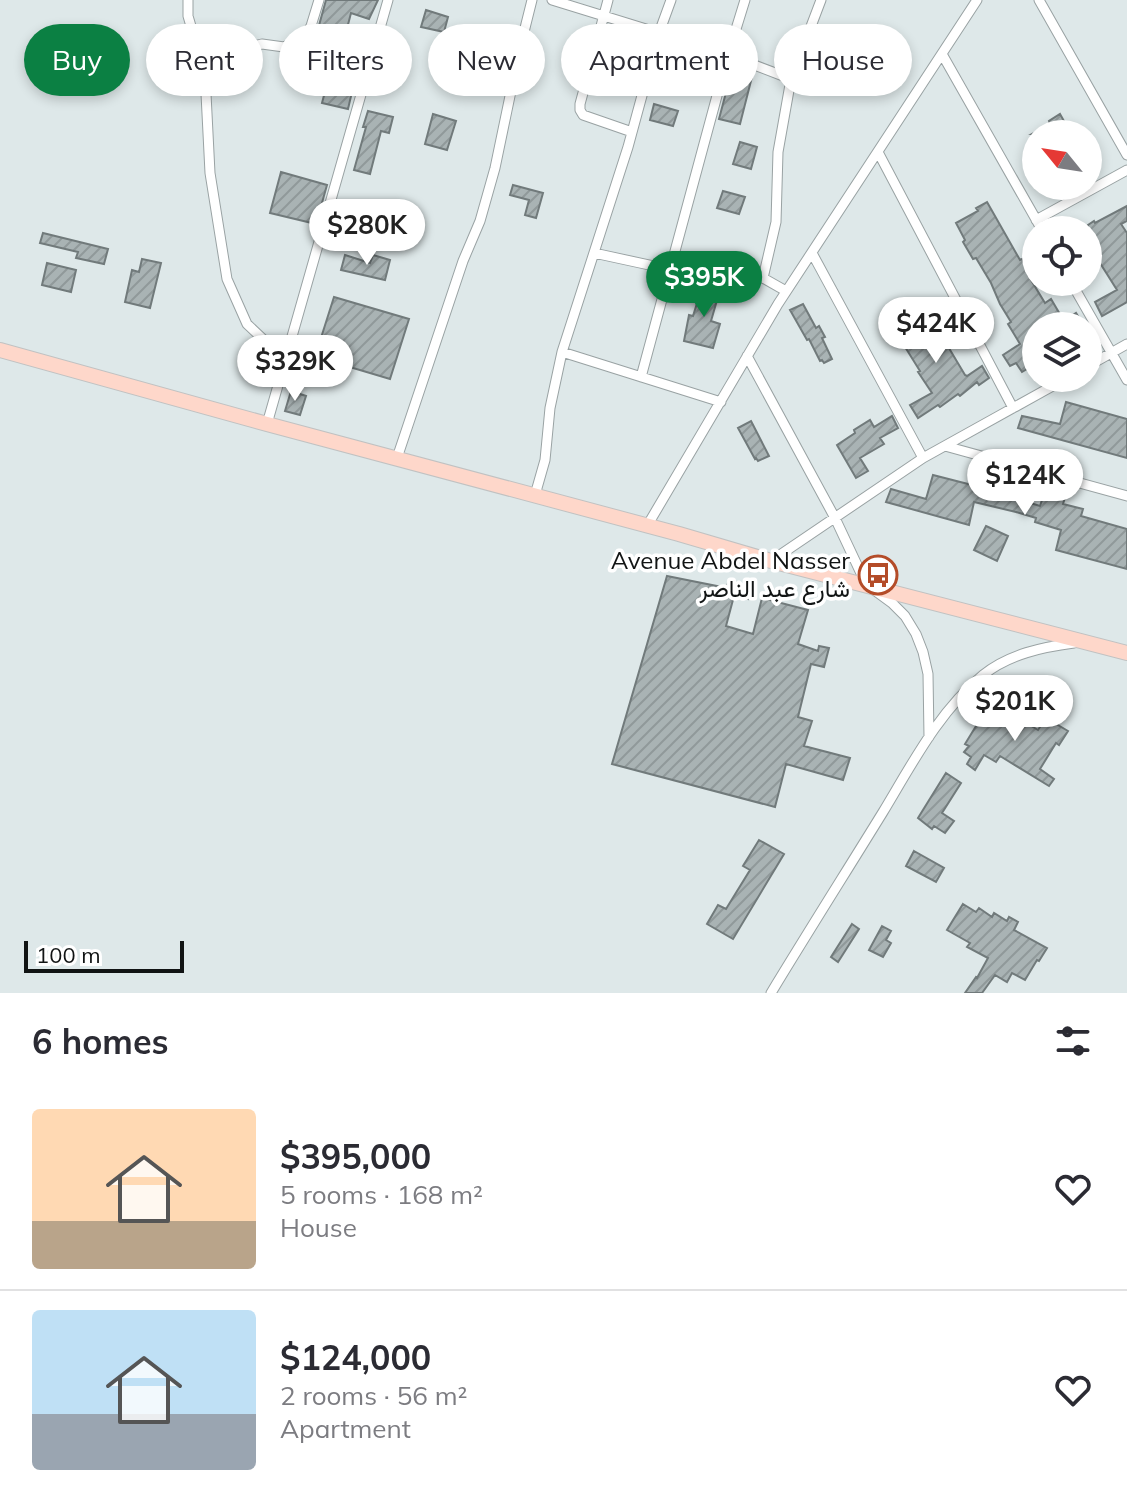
<!DOCTYPE html>
<html lang="en">
<head>
<meta charset="utf-8">
<style>
	body { margin:0; font-family:Mulish,Vazirmatn,sans-serif; background:#f7f7f7; color:#2b2b33; height:100vh; display:flex; flex-direction:column; font-size:30px; white-space:nowrap }
	* { box-sizing:border-box; margin:0 }
	p { font-size:26px; color:#7c7c81 }
	.icon { flex:none; width:44px; height:44px; fill:none; stroke:currentColor; stroke-width:2; stroke-linecap:round; stroke-linejoin:round }
	.map { position:relative; height:993px; overflow:hidden }
	.sheet { display:flex; flex-direction:column; background:#fff; flex:1 }
	.sheet>* { flex:none }
	.guide { position:absolute; left:24px; top:24px; width:1080px; height:72px; display:flex; gap:16px }
	.needle { width:52px; rotate:300deg }
	.fabs { position:absolute; left:1022px; top:120px; display:grid; gap:16px }
	.fabs a { display:grid; place-items:center; width:80px; height:80px; border-radius:50%; background:#fff; box-shadow:0 4px 12px #0003; font-size:40px }
	.scale { position:absolute; left:24px; bottom:20px; width:160px; box-sizing:border-box; padding-left:8px; border:4px solid #111414; border-top:0; font-size:22px; line-height:28px; white-space:nowrap; color:#111414; -webkit-text-stroke:6px #fff; paint-order:stroke }
	.price { position:absolute; translate:-50% -68px; padding:0 18px; border-radius:28px; background:#fff; color:#222; font-size:26px; line-height:52px; filter:drop-shadow(0 2px 4px #0008) }
	.price::after { content:''; position:absolute; left:50%; top:48px; width:24px; height:18px; margin-left:-12px; background:inherit; clip-path:polygon(0 0,100% 0,50% 100%) }
	.price.on { background:#0b8043; color:#fff }
	ul { padding:0; list-style:none }
	li { display:flex; align-items:center; gap:24px; height:200px; padding:0 32px }
	li+li { border-top:2px solid #e1e1e2 }
	li span { display:grid; place-items:center; flex:none; width:224px; height:160px; border-radius:8px; color:#555 }
	li>.icon { margin-inline-start:auto }
	span .icon { width:96px; height:96px; fill:#fffc; stroke-width:1 }
	li b { font-size:34px }
	h2 { display:flex; justify-content:space-between; align-items:center; height:96px; padding:0 32px; font-size:34px }
	.pill { padding:0 28px; border-radius:36px; background:#fff; box-shadow:0 4px 12px #0003; font-size:28px; line-height:72px }
	.pill.on { background:#0b8043; color:#fff }
	.map>svg:first-child { display:block }
</style>
</head>
<body>
<div class="map">
<svg width="1127" height="993" viewBox="0 0 1127 993">
	<defs>
		<pattern id="building-hatch" width="6" height="6" patternUnits="userSpaceOnUse" patternTransform="scale(2)"><rect width="6" height="6" fill="#a9b3b4"/><path d="M-1 1l2-2M0 6l6-6M5 7l2-2" fill="none" stroke="#90999a"/></pattern>
	</defs>
	<rect width="100%" height="100%" fill="#dee8e9"/>
	<path fill="url(#building-hatch)" stroke="#717a7b" stroke-width="2" d="M 326,0 L 378,0 L 369,19 L 351,13 L 343,44 L 313,38 L 318,29 Z
		M 426,10 L 448,17 L 444,32 L 421,27 Z
		M 617,28 L 647,37 L 636,73 L 615,66 L 608,93 L 592,89 L 596,73 L 603,75 Z
		M 450,38 L 475,42 L 472,58 L 447,53 Z
		M 342,62 L 358,66 L 348,109 L 322,103 L 327,84 L 336,86 Z
		M 733,66 L 753,73 L 740,124 L 719,119 Z
		M 654,104 L 678,111 L 673,126 L 650,120 Z
		M 368,111 L 393,117 L 389,133 L 381,131 L 370,174 L 354,170 L 366,127 L 363,127 Z
		M 433,114 L 456,121 L 447,150 L 425,144 Z
		M 1060,114 L 1069,130 L 1062,134 L 1032,134 L 1050,124 L 1049,121 Z
		M 740,142 L 757,147 L 751,169 L 733,164 Z
		M 281,172 L 327,185 L 316,224 L 270,213 Z
		M 513,185 L 543,193 L 536,218 L 525,215 L 529,200 L 510,195 Z
		M 723,191 L 745,197 L 739,214 L 717,208 Z
		M 987,202 L 1020,260 L 1022,259 L 1031,273 L 1028,275 L 1045,303 L 1051,299 L 1064,321 L 1076,313 L 1084,326 L 1036,326 L 1036,352 L 1027,358 L 1032,366 L 1022,372 L 1016,363 L 1010,366 L 1003,355 L 1020,344 L 1008,324 L 1011,322 L 1000,304 L 991,283 L 976,258 L 973,259 L 963,242 L 965,240 L 956,223 L 978,211 L 976,208 Z
		M 1127,206 L 1127,221 L 1121,224 L 1127,233 L 1127,302 L 1102,316 L 1095,302 L 1117,290 L 1088,244 L 1088,225 L 1094,221 L 1095,223 Z
		M 43,233 L 108,249 L 104,264 L 76,258 L 78,252 L 40,243 Z
		M 345,255 L 370,263 L 373,255 L 390,260 L 385,280 L 341,270 Z
		M 142,259 L 161,263 L 150,308 L 125,302 L 132,270 L 139,272 Z
		M 47,263 L 76,270 L 71,292 L 42,285 Z
		M 703,284 L 720,290 L 711,321 L 720,324 L 713,348 L 684,341 L 689,315 L 693,316 Z
		M 334,297 L 409,319 L 390,379 L 333,362 L 331,369 L 313,363 Z
		M 803,304 L 816,328 L 819,326 L 825,337 L 822,338 L 832,359 L 824,363 L 822,360 L 820,361 L 809,339 L 807,340 L 790,310 Z
		M 928,313 L 965,375 L 967,376 L 982,366 L 989,378 L 979,385 L 977,382 L 960,396 L 958,394 L 940,407 L 938,405 L 918,418 L 910,405 L 932,393 L 918,372 L 920,371 L 897,334 Z
		M 291,391 L 306,396 L 300,415 L 285,411 Z
		M 1066,402 L 1127,419 L 1127,458 L 1018,428 L 1022,416 L 1060,424 Z
		M 892,416 L 898,428 L 880,438 L 884,444 L 860,458 L 868,471 L 856,478 L 837,445 L 855,433 L 854,430 L 870,420 L 874,427 Z
		M 751,421 L 769,456 L 758,461 L 756,458 L 755,459 L 738,428 Z
		M 933,475 L 972,485 L 1040,506 L 1047,485 L 1067,491 L 1063,504 L 1083,509 L 1081,516 L 1127,529 L 1127,569 L 1056,550 L 1061,530 L 1035,522 L 1036,518 L 1016,512 L 974,502 L 969,525 L 886,502 L 891,489 L 926,499 Z
		M 986,526 L 1008,536 L 997,561 L 974,550 Z
		M 667,576 L 727,588 L 728,583 L 752,588 L 748,599 L 734,596 L 726,626 L 753,634 L 762,598 L 808,610 L 798,644 L 818,651 L 819,646 L 829,648 L 824,667 L 811,664 L 798,717 L 812,721 L 804,746 L 850,758 L 843,780 L 786,764 L 775,807 L 612,764 Z
		M 1002,708 L 1038,730 L 1046,718 L 1068,731 L 1059,745 L 1056,743 L 1040,769 L 1054,779 L 1049,786 L 1000,756 L 996,762 L 984,755 L 975,770 L 967,764 L 971,757 L 964,752 L 969,746 L 965,744 L 981,718 L 988,723 L 990,720 L 994,722 Z
		M 946,773 L 961,783 L 942,813 L 954,821 L 945,833 L 934,826 L 932,829 L 918,818 Z
		M 759,840 L 784,854 L 733,939 L 707,924 L 718,905 L 726,909 L 750,870 L 743,866 Z
		M 914,851 L 944,868 L 936,882 L 906,866 Z
		M 963,904 L 976,912 L 979,908 L 992,917 L 994,913 L 1007,921 L 1009,917 L 1018,922 L 1014,930 L 1047,948 L 1039,961 L 1037,960 L 1025,980 L 1012,973 L 1007,982 L 995,975 L 982,993 L 965,993 L 976,977 L 977,978 L 988,958 L 967,947 L 970,943 L 947,930 Z
		M 852,924 L 859,929 L 838,962 L 831,957 Z
		M 882,926 L 891,931 L 886,940 L 891,943 L 883,957 L 869,950 Z"/>
	<g fill="none" stroke-linecap="round" stroke-linejoin="round">
		<defs>
			<path id="minor" d="M 188,0 L 188,16 L 205,74 L 210,173 L 227,279 L 247,324 L 266,342 L 277,358 L 281,371
				M 552,0 L 659,33 L 702,50 L 728,55 L 791,79 L 821,0
				M 608,0 L 580,104 L 580,110 L 583,115 L 632,132
				M 1039,0 L 1127,155
				M 942,54 L 1042,230
				M 205,74 L 237,50 L 262,44 L 284,47 L 305,36 L 311,26 L 319,0
				M 878,152 L 1013,408
				M 1036,220 L 1127,170
				M 594,253 L 709,278 L 763,278
				M 812,253 L 923,458
				M 1071,282 L 1127,380
				M 786,291 L 763,278 L 776,222 L 778,152 L 791,79
				M 562,352 L 721,402
				M 747,356 L 835,518 L 866,584 L 892,603 L 905,616 L 916,634 L 923,652 L 928,674 L 929,737
				M 1088,366 L 1127,344
				M 641,377 L 728,55 L 745,0
				M 267,424 L 388,0
				M 945,446 L 1127,496
				M 397,458 L 463,261 L 480,221 L 495,168 L 520,48 L 532,0
				M 535,495 L 545,460 L 550,408 L 562,352 L 628,147 L 659,33 L 671,0
				M 647,526 L 778,304 L 977,0
				M 771,561 L 923,458 L 1067,378
				M 771,993 C 808,932 846,872 883,812 C 912,764 939,711 983,675 C 1009,654 1043,647 1074,643"/>
			<path id="primary" d="M 0,350 L 267,424 L 679,534 L 771,561 L 1127,653"/>
		</defs>
		<use href="#minor" stroke="#99a2a3" stroke-width="11"/>
		<use href="#primary" stroke="#c1c2c2" stroke-width="16"/>
		<use href="#minor" stroke="#fff" stroke-width="9"/>
		<use href="#primary" stroke="#fed7ca" stroke-width="14"/>
	</g>
	<defs>
		<symbol id="bus-ring" viewBox="-11 -11 22 22"><circle r="9.5" fill="#fff" stroke="#b44c28" stroke-width="1.5"/><path d="M-5-6H5V4H4V6H2V4H-2V6H-4V4H-5ZM-3.5-4V0h7V-4ZM-3.5 1.2v1.5H-2V1.2ZM2 1.2v1.5H3.5V1.2Z" fill="#b44c28"/></symbol>
	</defs>
	<g fill-rule="evenodd">
		<use href="#bus-ring" x="856" y="553" width="44" height="44"/>
	</g>
	<g text-anchor="middle" stroke-width="7" stroke-linejoin="round" paint-order="stroke">
		<g font-size="24" fill="#111414" stroke="#fff" text-anchor="end">
			<text x="850" y="569">Avenue Abdel Nasser<tspan x="850" dy="28">شارع عبد الناصر</tspan></text>
		</g>
	</g>
</svg>
<div class="fabs">
<a><svg class="needle" viewBox="-14 -14 28 28"><path d="M0-13l5 13h-10z" fill="#e53935"/><path d="M0 13l5-13h-10z" fill="#7c7c81"/></svg></a>
<a><svg class="icon" aria-label="locate" viewBox="0 0 24 24"><circle cx="12" cy="12" r="6"/><path d="M12 2v4M12 18v4M2 12h4M18 12h4"/></svg></a>
<a><svg class="icon" aria-label="layers" viewBox="0 0 24 24"><path d="M12 4l9 5-9 5-9-5zM3 14l9 5 9-5"/></svg></a>
</div>
<div class="scale">100 m</div>
<b class="price" style="left:367px;top:267px">$280K</b>
<b class="price on" style="left:704px;top:319px">$395K</b>
<b class="price" style="left:936px;top:365px">$424K</b>
<b class="price" style="left:295px;top:403px">$329K</b>
<b class="price" style="left:1025px;top:517px">$124K</b>
<b class="price" style="left:1015px;top:743px">$201K</b>
<div class="guide">
<a class="pill on">Buy</a>
<a class="pill">Rent</a>
<a class="pill">Filters</a>
<a class="pill">New</a>
<a class="pill">Apartment</a>
<a class="pill">House</a>
</div>
</div>
<section class="sheet">
<h2>6 homes<svg class="icon" aria-label="filters" viewBox="0 0 24 24"><path d="M4 7h16M4 17h16"/><circle cx="9" cy="7" r="2"/><circle cx="15" cy="17" r="2"/></svg></h2>
<ul>
<li><span style="background:linear-gradient(#ffd9b3 70%,#b9a48a 0)"><svg class="icon" aria-label="home" viewBox="0 0 24 24"><path d="M3 11l9-7 9 7M6 9v11h12V9"/></svg></span><div><b>$395,000</b><p>5 rooms · 168 m²</p><p>House</p></div><svg class="icon" aria-label="heart" viewBox="0 0 24 24"><path d="M12 20l-8-8c-3-5 5-10 8-4 3-6 11-1 8 4z"/></svg></li>
<li><span style="background:linear-gradient(#bfe0f5 65%,#9aa5b1 0)"><svg class="icon" aria-label="home" viewBox="0 0 24 24"><path d="M3 11l9-7 9 7M6 9v11h12V9"/></svg></span><div><b>$124,000</b><p>2 rooms · 56 m²</p><p>Apartment</p></div><svg class="icon" aria-label="heart" viewBox="0 0 24 24"><path d="M12 20l-8-8c-3-5 5-10 8-4 3-6 11-1 8 4z"/></svg></li>
</ul>
</section>
</body>
</html>
